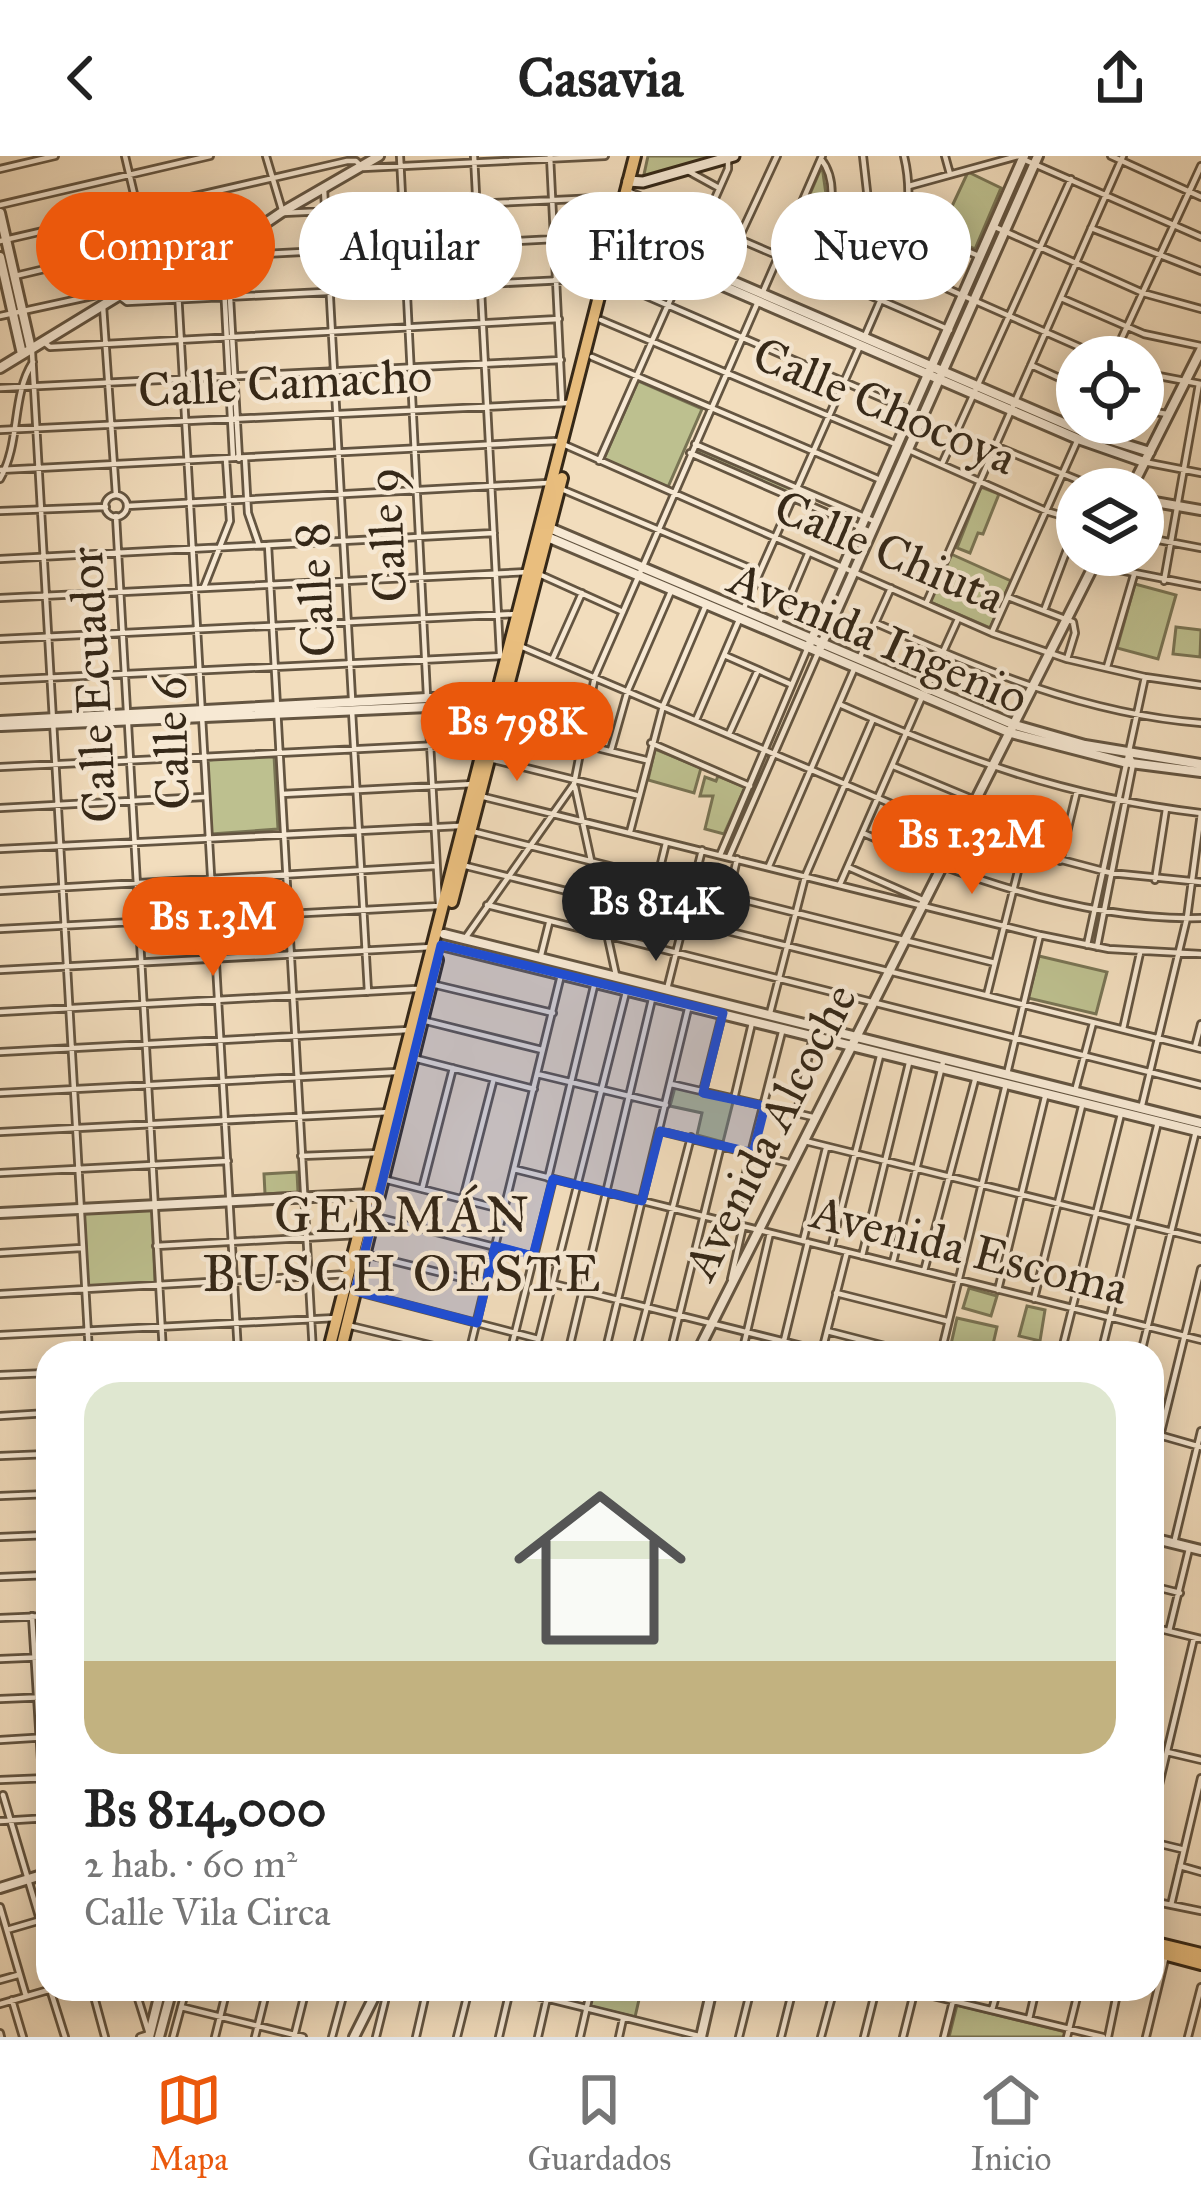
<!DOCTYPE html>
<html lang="es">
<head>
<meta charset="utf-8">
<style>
	body { margin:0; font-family:"IM FELL Great Primer",serif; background:#f2f2f2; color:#222; height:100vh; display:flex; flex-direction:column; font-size:45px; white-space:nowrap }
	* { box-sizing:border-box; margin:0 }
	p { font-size:39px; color:#767676 }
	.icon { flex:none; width:66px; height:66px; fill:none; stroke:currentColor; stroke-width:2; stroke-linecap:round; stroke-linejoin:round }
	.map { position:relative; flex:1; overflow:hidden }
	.panel { position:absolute; left:36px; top:1185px; width:1128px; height:660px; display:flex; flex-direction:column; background:#fff; border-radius:36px; box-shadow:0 6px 30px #0003 }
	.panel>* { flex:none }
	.guide { position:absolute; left:36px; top:36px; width:1131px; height:108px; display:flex; gap:24px }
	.fabs { position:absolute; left:1056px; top:180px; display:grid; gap:24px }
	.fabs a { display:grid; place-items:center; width:108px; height:108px; border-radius:50%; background:#fff; box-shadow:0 6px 30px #0003; font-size:60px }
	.price { position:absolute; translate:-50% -102px; padding:0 27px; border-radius:42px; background:#ea580c; color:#fff; font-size:39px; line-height:78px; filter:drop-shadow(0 3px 6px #0008) }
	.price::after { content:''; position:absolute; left:50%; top:72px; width:36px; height:27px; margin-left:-18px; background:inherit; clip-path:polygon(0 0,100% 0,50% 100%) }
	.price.current { background:#222; color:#fff }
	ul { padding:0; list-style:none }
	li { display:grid; align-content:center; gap:24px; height:636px; padding:0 48px }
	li+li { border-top:3px solid #e0e0e0 }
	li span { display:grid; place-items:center; height:372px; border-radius:36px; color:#555 }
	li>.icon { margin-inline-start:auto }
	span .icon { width:216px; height:216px; fill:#fffc; stroke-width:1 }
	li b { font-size:51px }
	.chip { padding:0 42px; border-radius:54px; background:#fff; box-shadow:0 6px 30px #0003; font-size:42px; line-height:108px }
	.chip.current { background:#ea580c; color:#fff }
	header { display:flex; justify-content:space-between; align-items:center; height:156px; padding:0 48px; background:#fff; font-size:54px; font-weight:800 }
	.dock { display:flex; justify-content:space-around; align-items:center; height:168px; border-top:3px solid #e0e0e0; background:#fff; font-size:33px; color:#767676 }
	.dock a { display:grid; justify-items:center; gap:6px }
	.dock .current { color:#ea580c }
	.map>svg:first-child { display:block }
</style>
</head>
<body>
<header><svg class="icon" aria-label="back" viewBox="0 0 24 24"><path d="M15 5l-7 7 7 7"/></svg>Casavia<svg class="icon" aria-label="share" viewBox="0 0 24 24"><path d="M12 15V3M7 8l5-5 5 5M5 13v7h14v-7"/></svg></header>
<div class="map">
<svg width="1201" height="1881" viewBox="0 0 1201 1881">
	<rect width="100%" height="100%" fill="#f2ddbd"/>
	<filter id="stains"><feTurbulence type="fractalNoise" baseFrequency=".00167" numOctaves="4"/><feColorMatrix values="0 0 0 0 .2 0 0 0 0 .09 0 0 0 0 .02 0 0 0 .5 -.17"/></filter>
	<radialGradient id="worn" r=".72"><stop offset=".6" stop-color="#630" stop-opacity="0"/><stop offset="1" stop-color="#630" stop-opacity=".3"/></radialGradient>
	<path fill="#bdc08f" stroke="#797454" stroke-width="3" d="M 648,0 L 722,0 L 643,23 Z
		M 822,10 L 827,45 L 822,75 L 798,66 Z
		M 968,16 L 1001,32 L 975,93 L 939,78 Z
		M 638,225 L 702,253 L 668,331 L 604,303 Z
		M 700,294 L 794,333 L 791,339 L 698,299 Z
		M 981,331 L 999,338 L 983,378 L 978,377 L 970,397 L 957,392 Z
		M 951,398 L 1011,425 L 990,472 L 930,446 Z
		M 1135,428 L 1176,439 L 1158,503 L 1117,492 Z
		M 1176,471 L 1201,474 L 1200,501 L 1173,498 Z
		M 655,593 L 701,612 L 694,637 L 648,624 Z
		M 274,599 L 278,673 L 211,678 L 207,604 Z
		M 718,620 L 745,631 L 724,678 L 705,673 L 713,640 L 700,640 L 705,621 L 716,625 Z
		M 1039,800 L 1107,816 L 1096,858 L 1028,842 Z
		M 675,931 L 733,946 L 723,986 L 697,979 L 702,957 L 670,950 Z
		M 297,1016 L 298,1036 L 265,1038 L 264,1018 Z
		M 152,1052 L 155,1127 L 88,1131 L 84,1055 Z
		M 969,1132 L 997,1140 L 991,1160 L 963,1152 Z
		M 1027,1150 L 1045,1154 L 1040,1185 L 1019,1180 Z
		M 957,1162 L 997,1171 L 991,1197 L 949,1197 Z
		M 594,1833 L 641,1835 L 635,1861 L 589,1850 Z
		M 957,1849 L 1066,1876 L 1064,1881 L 949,1881 Z"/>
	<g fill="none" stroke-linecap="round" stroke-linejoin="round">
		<defs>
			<path id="minor" d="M 125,0 L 154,122
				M 266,0 L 283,57 L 619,41
				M 400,0 L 427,540
				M 474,0 L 500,498
				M 550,0 L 562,246
				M 945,0 L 950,18
				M 1111,0 L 1201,41
				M 821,3 C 837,23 832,54 825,77
				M 1025,4 L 1201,81
				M 0,13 L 55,0
				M 688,15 L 719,32
				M 909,30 L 1018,0
				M 324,33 L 352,543
				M 630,36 L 950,174
				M 0,49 L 210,0
				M 794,65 L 1102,201
				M 907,70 L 979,100
				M 995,71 L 1143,137 L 1201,153
				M 1091,72 L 1201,115
				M 739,82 L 777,0
				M 0,85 L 347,5 L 356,5 L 363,12 L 605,0
				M 227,88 L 239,303
				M 222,91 L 233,301
				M 859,93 L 869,53 L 863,0
				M 223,100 L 555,83 L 612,77
				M 177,118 L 238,1197
				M 15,120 L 146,89
				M 762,138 L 822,0
				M 1061,142 L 1144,178 L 1201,190
				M 103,150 L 116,339
				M 0,160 L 106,137 L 115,137 L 127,146 L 605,122 L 909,254
				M 601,164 L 895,288
				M 865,180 C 890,121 920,66 904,0
				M 45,187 L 50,191 L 559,163
				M 32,196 L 89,1197
				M 592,201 L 878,323
				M 1113,201 L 1201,10
				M 1031,209 L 1077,230
				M 1143,217 L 1201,228
				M 0,232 L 561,204
				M 1143,254 L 1167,258
				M 0,274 L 568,247
				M 695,288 L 876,366
				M 995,290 L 1100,333
				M 911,295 L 1046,355 L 1077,364
				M 690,297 L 871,376
				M 245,303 L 248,357 L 259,389
				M 599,305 L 728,13 L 728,2
				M 1144,306 L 1201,317
				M 942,308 L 1071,23
				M 0,314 L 556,285 L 992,477 L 1067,503 L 1145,521 L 1201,529
				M 0,323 C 21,286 11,240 33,206
				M 559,332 L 759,416
				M105 350a11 11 0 1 1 22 0a11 11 0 1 1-22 0Z
				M 127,350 L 547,327
				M 0,355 L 106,351
				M 116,360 L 127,556
				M 1143,381 L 1201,392
				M 268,389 L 313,1197
				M 0,403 L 494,377
				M 1094,409 L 1201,430
				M 541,419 L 623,456
				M 1164,425 L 1199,228
				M 204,431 L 230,365 L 226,303
				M 1008,441 L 1073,466 L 1075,477 L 1067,503
				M 0,442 L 528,416
				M 926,448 L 1123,0
				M 1045,452 L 1077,367
				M 743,454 L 860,190
				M 876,467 C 980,513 1085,558 1201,567
				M 778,469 L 808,398
				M 992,476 L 1078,283
				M 0,483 L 516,458
				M 520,490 L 960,677 L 1111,717 L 1201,726
				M 724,499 L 790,528
				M 553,502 L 582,437
				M 859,503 L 891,432
				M 1107,511 L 1134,419
				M 0,524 L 503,500
				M 928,529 L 958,463
				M 509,532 L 588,553
				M 839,548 C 963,603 1065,641 1201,657 L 1187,762 L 1142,949
				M 428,551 L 439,749
				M 352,555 L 368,836
				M 696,564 L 739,464
				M 128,568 L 163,1197
				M 500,568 L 646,604
				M 729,578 L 758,514
				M 651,587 L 750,630
				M 611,594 L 628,534 L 672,433
				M 490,603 L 636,639
				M 893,610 L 975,644 L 1067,670
				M 0,611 L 480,587
				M 575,631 L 616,819
				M 282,638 L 474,628
				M 484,641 L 1040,779 L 1109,793 L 1201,798
				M 0,652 L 204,641
				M 471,675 L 657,722
				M 630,676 L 663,550 L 706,449
				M 863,677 C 965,723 1088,765 1201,762
				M 0,693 L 459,670
				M 720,699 L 808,491
				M 729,701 L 818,497
				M 1060,705 L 1077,635
				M 462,709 L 1201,893
				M 769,710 L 855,511
				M 848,711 L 925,745
				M 1155,724 L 1166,653
				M 840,728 L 922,541
				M 0,735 L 436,710
				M 729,740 L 995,807
				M 487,749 L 1201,929
				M 649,757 L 666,687
				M 0,773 L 439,750
				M 721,773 L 737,703
				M 466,781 L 574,628 L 595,520 L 757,148
				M 1087,789 L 1145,521
				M 1097,791 L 1133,608 L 1129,597
				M 540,803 L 549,767
				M 0,814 L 432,791
				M 436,829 L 553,857
				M 667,833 L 702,694
				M 987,839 L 1023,695
				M 0,856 L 416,833
				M 770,857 L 805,721 L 873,563
				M 426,865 L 542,894
				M 1123,873 L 1140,797
				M 1195,891 L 1201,868
				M 0,896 L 408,874
				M 417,903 L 534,933
				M 537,918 L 666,949
				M 1007,918 L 1040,779
				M 671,928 L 817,962
				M 703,935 L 722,859
				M 1075,935 L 1093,867
				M 0,937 L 396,916
				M 734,943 L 752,867
				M 797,956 L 813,880
				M 660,975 L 793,1008
				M 0,976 L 390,956
				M 805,985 L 1201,1083
				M 301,1000 L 379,997
				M 514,1013 L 1201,1184
				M 0,1017 L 228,1005
				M 548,1022 L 595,826
				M 387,1024 L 504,1054
				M 422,1033 L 453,912
				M 463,1043 L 493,926
				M 377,1061 L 558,1107
				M 733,1068 L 783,872
				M 803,1085 L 826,992
				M 156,1090 L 358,1079
				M 831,1092 L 880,900
				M 0,1097 L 81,1092
				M 369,1099 L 486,1128
				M 862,1100 L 909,907
				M 893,1106 L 944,902
				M 924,1115 L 975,924
				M 731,1123 L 743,1070
				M 554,1128 L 822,1195
				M 998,1134 L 1045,941
				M 358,1136 L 538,1183
				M 836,1137 L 947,1165
				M 0,1138 L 348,1118
				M 1034,1143 L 1082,950
				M 351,1170 L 463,1197
				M 827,1175 L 912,1197
				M 0,1179 L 336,1162
				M 822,1195 L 847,1096
				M 469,1197 L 561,819
				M 510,1197 L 553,1023
				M 535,1197 L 626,836
				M 568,1197 L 653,839
				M 605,1197 L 688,853
				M 635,1197 L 691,981
				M 670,1197 L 721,989
				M 742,1197 L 770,1077
				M 781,1197 L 808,1086
				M 941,1197 L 1006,928
				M 1061,1197 L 1121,958
				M 1101,1197 L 1158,966
				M 1141,1197 L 1196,975
				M 0,1219 L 48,1217
				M 0,1260 L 48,1257
				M 1152,1277 L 1201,1291
				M 0,1300 L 48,1298
				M 1152,1313 L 1201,1113
				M 0,1340 L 48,1338
				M 0,1381 L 48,1379
				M 1174,1387 L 1201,1275
				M 0,1421 L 48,1419
				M 1152,1430 L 1180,1437
				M 32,1460 L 48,1715
				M 0,1462 L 48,1460
				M 1152,1471 L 1201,1483
				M 1169,1475 L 1189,1393
				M 0,1503 L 48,1501
				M 0,1543 L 48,1541
				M 0,1584 L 48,1581
				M 1167,1596 L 1201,1604
				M 0,1624 L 48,1622
				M 3,1639 L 48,1791
				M 1152,1658 L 1194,1482
				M 0,1665 L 48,1662
				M 1152,1686 L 1181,1693
				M 1180,1710 L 1201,1716
				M 1152,1745 L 1201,1755
				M 1171,1749 L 1201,1622
				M 0,1751 L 26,1840
				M 7,1774 L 48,1762
				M 0,1824 L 18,1819
				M 50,1833 L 65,1881
				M 92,1833 L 105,1881
				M 135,1833 L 149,1878 L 140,1881
				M 509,1833 L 703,1881
				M 904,1833 L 1103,1881
				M 12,1844 L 23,1881
				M 0,1848 L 52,1833
				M 181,1851 L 303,1881
				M 992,1854 L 998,1833
				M 1029,1863 L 1036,1833
				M 0,1877 L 1,1881
				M 173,1881 L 186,1833
				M 215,1881 L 227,1833
				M 255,1881 L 267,1833
				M 294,1881 L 306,1833
				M 332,1881 L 345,1833
				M 376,1881 L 385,1845 L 383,1833
				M 416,1881 L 427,1833
				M 457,1881 L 469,1833
				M 499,1881 L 510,1834
				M 538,1881 L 549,1833
				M 580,1881 L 591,1833
				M 619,1881 L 623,1863
				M 739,1881 L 751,1833
				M 781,1881 L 793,1833
				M 821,1881 L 834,1833
				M 864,1881 L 876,1833
				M 903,1881 L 915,1833
				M 944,1881 L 956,1833
				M 1067,1881 L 1079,1833
				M 1108,1881 L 1118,1833
				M 1146,1881 L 1166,1799
				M 1188,1881 L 1201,1831"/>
			<path id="tertiary" d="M 0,57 L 31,193
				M 616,75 L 1082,275 L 1150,296
				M 614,83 L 1078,283 L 1144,306
				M 0,101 L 22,198
				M 0,212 L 118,140 L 160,126 L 223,96 L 282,56 L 379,0
				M 1131,333 L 1201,194
				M 1143,344 L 1201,354
				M 545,370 L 1015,569 L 1085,589 L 1201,608
				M 545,380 L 1011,577 L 1123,606 L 1201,616
				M 810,487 L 1024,0
				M 820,492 L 1038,0
				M 0,565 L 427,542 L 499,542
				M 1,570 L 496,548
				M 444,778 L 1201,967
				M 441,789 L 1201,976
				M 0,1057 L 372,1038
				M 697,1197 L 1099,399
				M 1152,1382 L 1201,1394
				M 0,1732 L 48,1717
				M 149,1881 L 161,1833
				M 159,1881 L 172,1833
				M 354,1881 L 378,1833
				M 701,1881 L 712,1833"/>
			<path id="secondary" d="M 628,25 L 643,26 L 734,0"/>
			<path id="primary" d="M 452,746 L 562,322
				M 328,1197 L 635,0
				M 340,1197 L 437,804
				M 1152,1786 L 1201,1798
				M 1152,1795 L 1201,1808"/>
		</defs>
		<use href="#minor" stroke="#645541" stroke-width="10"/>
		<use href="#tertiary" stroke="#645541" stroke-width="14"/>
		<use href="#secondary" stroke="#352818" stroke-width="15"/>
		<use href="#primary" stroke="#352818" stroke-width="16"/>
		<use href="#minor" stroke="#f7e9d4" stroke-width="4.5"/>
		<use href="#tertiary" stroke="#f7e9d4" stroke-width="8"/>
		<use href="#secondary" stroke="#f7e9d4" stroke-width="9"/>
		<use href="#primary" stroke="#e9be7e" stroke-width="10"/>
	</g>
	<path fill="#1d4ed8" fill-opacity="0.2" stroke="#1d4ed8" stroke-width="9" stroke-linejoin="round" d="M 441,789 L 723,857 L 703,937 L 765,950 L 753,997 L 660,975 L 642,1045 L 553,1023 L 533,1100 L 495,1090 L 477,1167 L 355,1135 Z"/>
	<g text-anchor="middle" stroke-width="9" stroke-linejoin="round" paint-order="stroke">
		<g font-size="48" fill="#352818" stroke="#f7e9d4">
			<text transform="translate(285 226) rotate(-3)" y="17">Calle Camacho</text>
			<text transform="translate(885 249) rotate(23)" y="17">Calle Chocoya</text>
			<text transform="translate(386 379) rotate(-93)" y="17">Calle 9</text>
			<text transform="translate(890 395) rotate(23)" y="17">Calle Chiuta</text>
			<text transform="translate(314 434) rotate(-93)" y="17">Calle 8</text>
			<text transform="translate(879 481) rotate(23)" y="17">Avenida Ingenio</text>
			<text transform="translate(92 529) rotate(-93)" y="17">Calle Ecuador</text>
			<text transform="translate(170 587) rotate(-92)" y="17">Calle 6</text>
			<text transform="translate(769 975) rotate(-63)" y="17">Avenida Alcoche</text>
			<text transform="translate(970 1093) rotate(14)" y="17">Avenida Escoma</text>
		</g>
		<g font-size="51" letter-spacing="3" fill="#352818" stroke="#f7e9d4">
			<text x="403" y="1076">GERMÁN<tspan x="403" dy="59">BUSCH OESTE</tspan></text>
		</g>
	</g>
	<rect width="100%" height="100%" filter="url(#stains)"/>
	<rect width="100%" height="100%" fill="url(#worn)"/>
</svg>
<div class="fabs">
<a><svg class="icon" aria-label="locate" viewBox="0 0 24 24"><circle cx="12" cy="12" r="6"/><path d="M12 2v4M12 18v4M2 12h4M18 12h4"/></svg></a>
<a><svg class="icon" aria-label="layers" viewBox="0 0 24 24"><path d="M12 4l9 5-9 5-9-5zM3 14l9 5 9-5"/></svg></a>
</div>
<b class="price" style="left:517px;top:628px">Bs 798K</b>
<b class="price" style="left:972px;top:741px">Bs 1.32M</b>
<b class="price current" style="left:656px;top:808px">Bs 814K</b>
<b class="price" style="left:213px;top:823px">Bs 1.3M</b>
<div class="guide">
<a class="chip current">Comprar</a>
<a class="chip">Alquilar</a>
<a class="chip">Filtros</a>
<a class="chip">Nuevo</a>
</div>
<section class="panel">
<ul>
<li><span style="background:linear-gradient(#dfe7d0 75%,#c2b280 0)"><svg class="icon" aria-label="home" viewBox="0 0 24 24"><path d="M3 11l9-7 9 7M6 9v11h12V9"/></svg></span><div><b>Bs 814,000</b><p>2 hab. · 60 m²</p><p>Calle Vila Circa</p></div></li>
</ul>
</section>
</div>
<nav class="dock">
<a class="current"><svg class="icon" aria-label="map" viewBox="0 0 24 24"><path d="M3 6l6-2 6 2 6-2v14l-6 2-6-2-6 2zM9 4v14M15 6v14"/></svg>Mapa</a>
<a><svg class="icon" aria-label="saved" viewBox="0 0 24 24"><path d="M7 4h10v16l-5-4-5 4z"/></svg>Guardados</a>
<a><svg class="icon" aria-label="home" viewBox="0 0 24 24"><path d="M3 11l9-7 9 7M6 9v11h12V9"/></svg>Inicio</a>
</nav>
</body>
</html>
